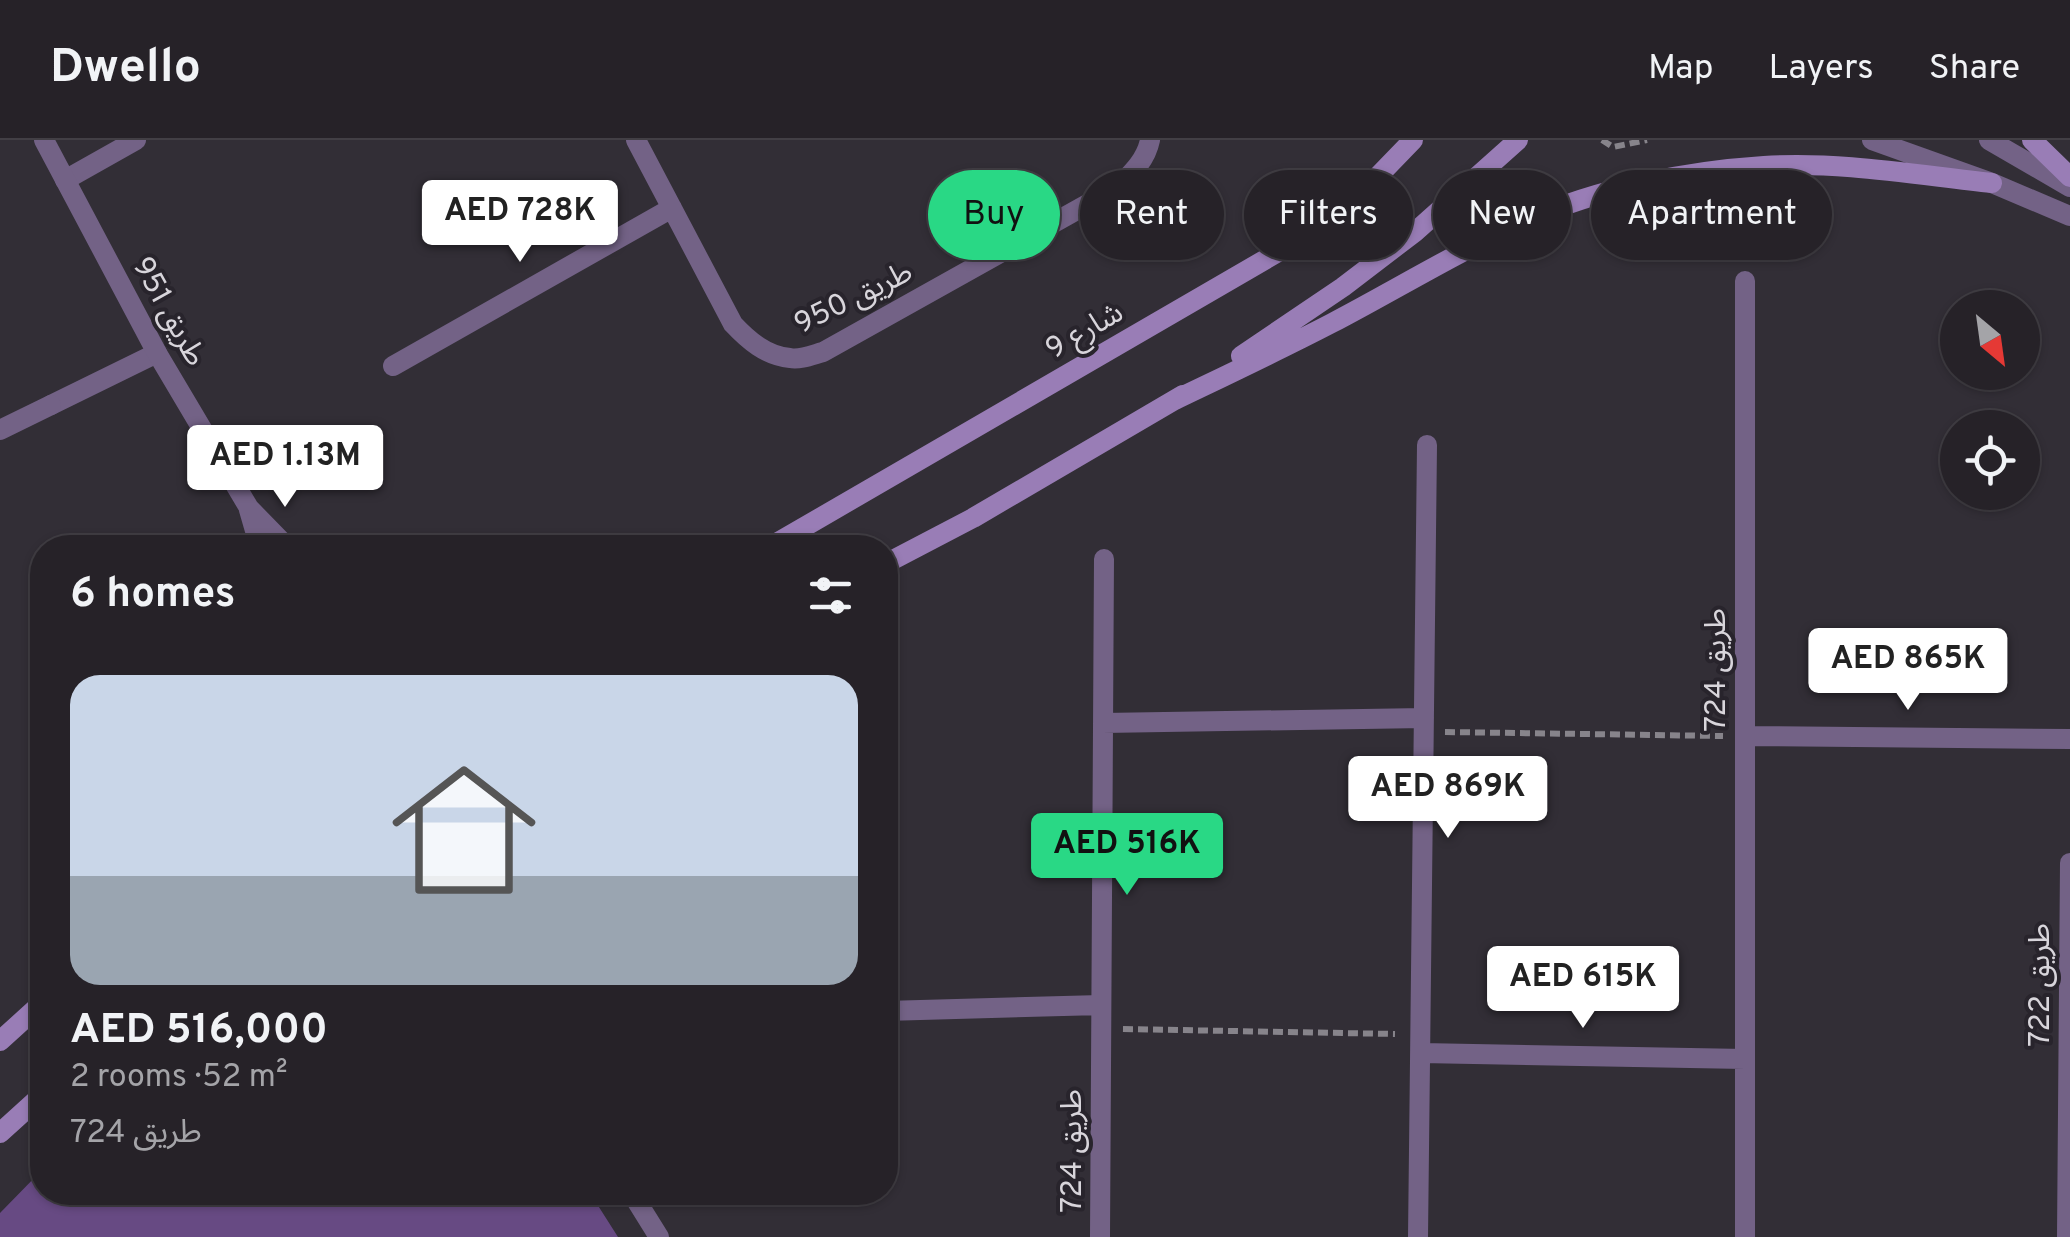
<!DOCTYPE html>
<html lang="en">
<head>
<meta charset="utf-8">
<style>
	body { margin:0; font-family:Overpass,"Noto Sans Arabic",sans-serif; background:#2e2a30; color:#f1f3f6; height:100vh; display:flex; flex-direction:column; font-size:38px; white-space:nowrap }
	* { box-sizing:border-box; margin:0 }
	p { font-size:32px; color:#a4a4a8 }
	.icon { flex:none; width:55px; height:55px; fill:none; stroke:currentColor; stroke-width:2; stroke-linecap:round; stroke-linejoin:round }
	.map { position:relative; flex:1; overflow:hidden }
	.panel { position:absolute; left:30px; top:395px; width:868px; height:670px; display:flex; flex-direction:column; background:#262228; border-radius:40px; box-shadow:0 2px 8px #0004,0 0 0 2px #423f45 }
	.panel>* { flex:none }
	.banner { position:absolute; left:928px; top:30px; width:950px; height:90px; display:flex; gap:20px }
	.needle { width:65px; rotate:151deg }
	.fabs { position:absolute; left:1940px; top:150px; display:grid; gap:20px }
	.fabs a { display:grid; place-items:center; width:100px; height:100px; border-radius:50%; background:#262228; box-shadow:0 2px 8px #0004,0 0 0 2px #423f45; font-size:50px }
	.price { position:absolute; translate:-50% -85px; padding:0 22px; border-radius:10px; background:#fff; color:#222; font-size:32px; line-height:65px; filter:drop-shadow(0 2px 5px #0008) }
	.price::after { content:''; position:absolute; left:50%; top:60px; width:30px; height:22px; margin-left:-15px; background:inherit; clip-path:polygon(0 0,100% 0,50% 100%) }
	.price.active { background:#29d885; color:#111 }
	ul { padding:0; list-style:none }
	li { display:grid; align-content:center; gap:20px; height:530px; padding:0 40px }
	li+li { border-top:2px solid #423f45 }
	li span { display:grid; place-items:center; height:310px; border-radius:30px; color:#555 }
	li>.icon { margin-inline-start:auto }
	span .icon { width:180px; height:180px; fill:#fffc; stroke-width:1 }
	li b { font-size:42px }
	h2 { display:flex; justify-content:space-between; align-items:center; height:120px; padding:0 40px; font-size:42px }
	.pill { padding:0 35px; border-radius:45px; background:#262228; box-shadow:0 2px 8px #0004,0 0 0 2px #423f45; font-size:35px; line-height:90px }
	.pill.active { background:#29d885; color:#111 }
	header { display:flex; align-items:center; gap:60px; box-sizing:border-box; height:140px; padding:0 50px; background:#262228; border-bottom:2px solid #423f45 }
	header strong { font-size:48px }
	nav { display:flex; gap:55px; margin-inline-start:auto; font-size:35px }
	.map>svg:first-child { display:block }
</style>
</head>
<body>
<header>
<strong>Dwello</strong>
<nav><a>Map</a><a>Layers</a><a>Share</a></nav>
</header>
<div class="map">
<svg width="2070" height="1097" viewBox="0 0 2070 1097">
	<rect width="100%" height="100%" fill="#322e36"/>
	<path fill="#674a83" d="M 42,1030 L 42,1052 L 590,1053 L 618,1097 L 0,1097 L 0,1073 Z"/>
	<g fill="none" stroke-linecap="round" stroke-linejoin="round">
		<path stroke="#87848b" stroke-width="6" stroke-dasharray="10 5" stroke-linecap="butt" d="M 1602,0 L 1613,7 L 1647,0
			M 1445,592 L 1723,596
			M 1123,889 L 1395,894"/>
		<path stroke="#736286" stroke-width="20" d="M 51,265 L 157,213"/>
		<path stroke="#736286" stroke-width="20" d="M 636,0 L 733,184 C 748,200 766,216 790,218 C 800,220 812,215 823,212 L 1118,47 C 1132,33 1146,20 1150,0
			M 65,40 L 136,0
			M 393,226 L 672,68
			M 0,290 L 51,265
			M 1103,583 L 1424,578
			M 1745,596 L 2070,599
			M 885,871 L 1101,865
			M 1421,913 L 1745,919
			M 631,1052 L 659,1097
			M 1100,1097 L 1104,419
			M 1418,1097 L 1427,305
			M 1745,1097 L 1745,141
			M 2067,1097 L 2070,723"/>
		<path stroke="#736286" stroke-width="20" d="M 44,0 L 157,213 L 249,368 L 288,408
			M 1872,0 L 1992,43 L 2070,76
			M 1989,0 L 2070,47
			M 249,370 L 260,408"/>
		<path stroke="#997db6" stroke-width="20" d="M 2032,0 L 2070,37
			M 1241,216 L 1343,147 L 1415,92 L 1518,0
			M 1175,260 C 1227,235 1280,210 1332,183 C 1397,149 1460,110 1528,80 C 1599,48 1687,31 1764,26 C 1840,21 1917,35 1992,43
			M 768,408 L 1292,104 L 1356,59 L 1413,0
			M 885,424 L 973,378 L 1183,255
			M 0,901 L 42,863
			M 0,993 L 42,955"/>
	</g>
	<g text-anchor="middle" stroke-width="8" stroke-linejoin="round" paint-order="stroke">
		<g font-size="30" fill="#d8d5db" stroke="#28242c">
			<text transform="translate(853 157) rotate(-26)" y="10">طريق 950</text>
			<text transform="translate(170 171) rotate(61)" y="10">طريق 951</text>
			<text transform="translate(1084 190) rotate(-30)" y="10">شارع 9</text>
			<text transform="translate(1715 530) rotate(-90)" y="10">طريق 724</text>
			<text transform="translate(2039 845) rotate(-90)" y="10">طريق 722</text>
			<text transform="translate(1071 1011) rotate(-90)" y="10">طريق 724</text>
		</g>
	</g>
</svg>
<div class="fabs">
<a><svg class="needle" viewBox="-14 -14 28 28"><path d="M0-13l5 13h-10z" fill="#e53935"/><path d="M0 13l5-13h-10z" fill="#a4a4a8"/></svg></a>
<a><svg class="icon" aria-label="locate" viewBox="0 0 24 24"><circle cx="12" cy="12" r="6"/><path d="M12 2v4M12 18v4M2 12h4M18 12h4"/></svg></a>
</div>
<b class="price" style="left:520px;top:125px">AED 728K</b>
<b class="price" style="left:285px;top:370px">AED 1.13M</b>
<b class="price" style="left:1908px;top:573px">AED 865K</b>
<b class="price" style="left:1448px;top:701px">AED 869K</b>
<b class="price active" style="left:1127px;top:758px">AED 516K</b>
<b class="price" style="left:1583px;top:891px">AED 615K</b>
<div class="banner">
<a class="pill active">Buy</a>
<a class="pill">Rent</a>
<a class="pill">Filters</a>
<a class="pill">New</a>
<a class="pill">Apartment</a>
</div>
<section class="panel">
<h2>6 homes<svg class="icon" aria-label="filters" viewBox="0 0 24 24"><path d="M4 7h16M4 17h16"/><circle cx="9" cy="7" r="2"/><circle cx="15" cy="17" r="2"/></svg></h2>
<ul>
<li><span style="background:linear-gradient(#c9d6e8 65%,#9aa5b1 0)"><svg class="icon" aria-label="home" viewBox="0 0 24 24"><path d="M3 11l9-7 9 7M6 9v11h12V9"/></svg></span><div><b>AED 516,000</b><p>2 rooms · 52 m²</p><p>طريق 724</p></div></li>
</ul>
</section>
</div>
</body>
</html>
